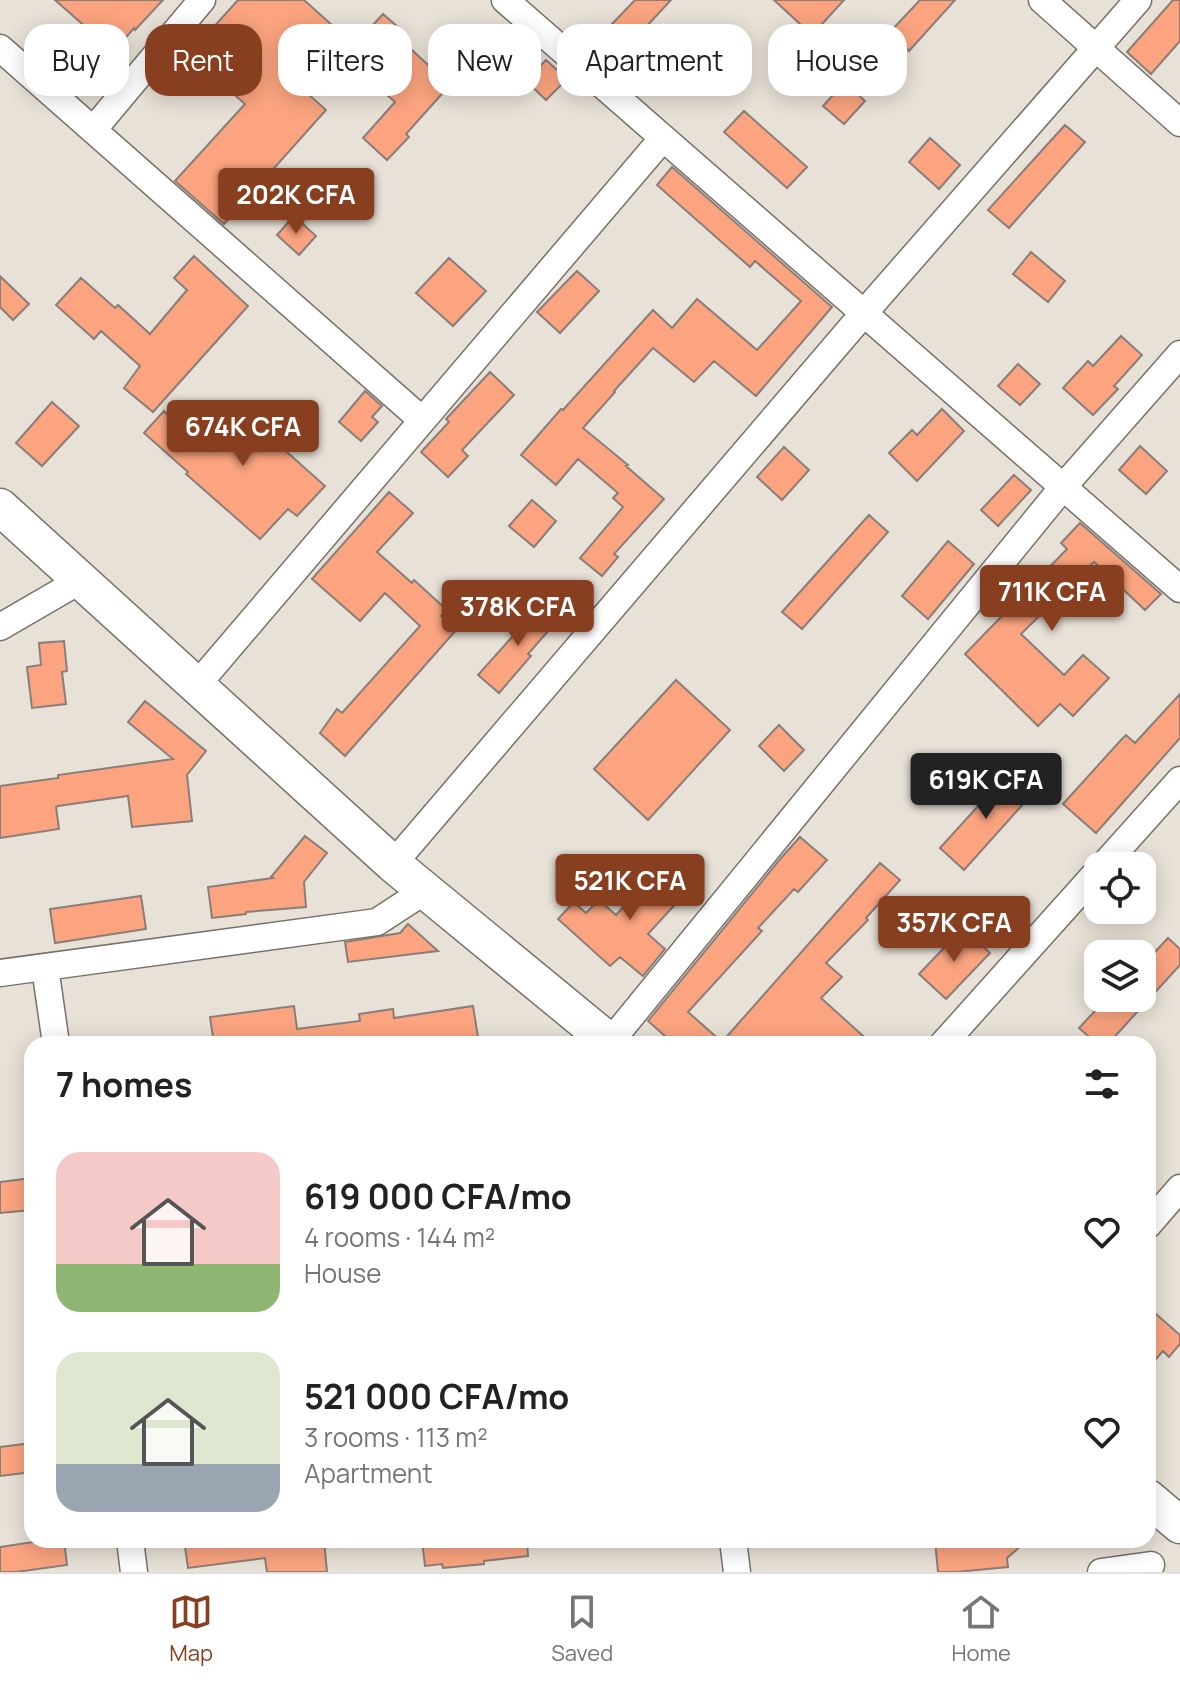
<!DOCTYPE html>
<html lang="en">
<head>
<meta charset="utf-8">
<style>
	body { margin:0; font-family:Manrope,sans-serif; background:#f2f2f2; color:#222; height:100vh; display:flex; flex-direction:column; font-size:30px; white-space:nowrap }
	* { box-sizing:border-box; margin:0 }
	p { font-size:26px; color:#767676 }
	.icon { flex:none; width:44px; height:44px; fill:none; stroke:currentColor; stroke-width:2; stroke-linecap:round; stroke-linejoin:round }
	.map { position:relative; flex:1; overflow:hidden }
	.details { position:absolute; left:24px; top:1036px; width:1132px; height:512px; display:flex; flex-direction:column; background:#fff; border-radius:24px; box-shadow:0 4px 20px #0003 }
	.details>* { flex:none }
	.top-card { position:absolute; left:24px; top:24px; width:1132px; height:72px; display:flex; gap:16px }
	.tools { position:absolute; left:1084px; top:852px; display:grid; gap:16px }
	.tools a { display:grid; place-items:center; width:72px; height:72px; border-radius:16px; background:#fff; box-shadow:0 4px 20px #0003; font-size:40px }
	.price { position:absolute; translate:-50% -68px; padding:0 18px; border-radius:8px; background:#873f1f; color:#fff; font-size:26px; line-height:52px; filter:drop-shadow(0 2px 4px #0008) }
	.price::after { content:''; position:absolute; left:50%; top:48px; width:24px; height:18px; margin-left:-12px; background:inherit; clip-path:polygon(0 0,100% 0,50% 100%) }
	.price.current { background:#222; color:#fff }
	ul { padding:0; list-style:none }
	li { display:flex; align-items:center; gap:24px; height:200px; padding:0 32px }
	li span { display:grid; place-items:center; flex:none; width:224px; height:160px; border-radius:24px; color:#555 }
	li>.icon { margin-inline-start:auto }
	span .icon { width:96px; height:96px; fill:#fffc; stroke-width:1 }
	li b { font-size:34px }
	h2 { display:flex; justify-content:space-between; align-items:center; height:96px; padding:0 32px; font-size:34px }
	.chip { padding:0 28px; border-radius:24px; background:#fff; box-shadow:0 4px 20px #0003; font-size:28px; line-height:72px }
	.chip.current { background:#873f1f; color:#fff }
	.menu { display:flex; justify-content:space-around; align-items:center; height:112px; border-top:2px solid #e0e0e0; background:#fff; font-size:22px; color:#767676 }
	.menu a { display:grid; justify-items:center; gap:4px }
	.menu .current { color:#873f1f }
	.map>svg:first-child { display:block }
</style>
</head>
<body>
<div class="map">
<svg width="1180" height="1572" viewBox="0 0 1180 1572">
	<rect width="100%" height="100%" fill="#e8e1d7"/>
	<path fill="#fba47f" stroke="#897e79" stroke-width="2" d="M 55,0 L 163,0 L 135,30 L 134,28 L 101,66 L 103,68 L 78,95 L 58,77 L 96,36 Z
		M 238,0 L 304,0 L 342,34 L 297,84 L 326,110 L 224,224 L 175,181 L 245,104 L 212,75 L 235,51 L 211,30 Z
		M 635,0 L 671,0 L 631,43 L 611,25 Z
		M 774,0 L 844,0 L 812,35 Z
		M 920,0 L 955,0 L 909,51 L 889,33 Z
		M 1173,0 L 1180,0 L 1180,41 L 1151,74 L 1127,52 Z
		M 383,14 L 406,34 L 401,40 L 450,85 L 406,134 L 409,137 L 387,160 L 363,138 L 395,102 L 344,57 Z
		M 546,60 L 567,79 L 546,100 L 526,81 Z
		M 845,82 L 865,101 L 844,124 L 823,106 Z
		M 744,111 L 807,167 L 787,188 L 724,132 Z
		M 1065,125 L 1085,142 L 1009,228 L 988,210 Z
		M 930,138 L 960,165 L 939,189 L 909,162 Z
		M 672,167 L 832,307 L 756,396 L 714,361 L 694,382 L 653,348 L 614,391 L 615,392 L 583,428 L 628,465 L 626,466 L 664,499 L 614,554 L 618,557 L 602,576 L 580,558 L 623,507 L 613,498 L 618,493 L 578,459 L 556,485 L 521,455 L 561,409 L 563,410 L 653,310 L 672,328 L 697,299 L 757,350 L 801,301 L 755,261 L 750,267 L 657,185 Z
		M 294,216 L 316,236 L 299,255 L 277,235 Z
		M 1031,252 L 1065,281 L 1048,302 L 1013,274 Z
		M 194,256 L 248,306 L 153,412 L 124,388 L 140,366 L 101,331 L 94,339 L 56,305 L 81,278 L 115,308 L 118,305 L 150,334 L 187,290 L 174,278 Z
		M 449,258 L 486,291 L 453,326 L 416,293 Z
		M 577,271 L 599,291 L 560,333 L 537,312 Z
		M 0,276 L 29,304 L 13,320 L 0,307 Z
		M 1121,336 L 1142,355 L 1114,386 L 1118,389 L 1093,415 L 1063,388 L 1088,361 L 1093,366 Z
		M 1018,364 L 1040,384 L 1020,405 L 998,386 Z
		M 490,372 L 514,395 L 462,450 L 468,456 L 448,477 L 421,452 L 449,422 L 446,419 Z
		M 365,391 L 382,406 L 372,417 L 378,422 L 361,441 L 339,422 Z
		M 52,402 L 79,426 L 42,466 L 16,443 Z
		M 260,403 L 292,431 L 279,445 L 325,486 L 297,516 L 288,509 L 260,539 L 186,474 L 188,472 L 144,433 L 164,411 L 209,451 L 241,418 L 244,421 Z
		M 942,409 L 964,431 L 917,481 L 889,453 L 912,430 L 917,435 Z
		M 1140,446 L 1167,471 L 1146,494 L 1119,470 Z
		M 784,447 L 809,470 L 782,500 L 757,477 Z
		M 1014,475 L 1031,490 L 998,526 L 981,510 Z
		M 389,492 L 413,513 L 377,552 L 412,583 L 414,580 L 447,610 L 441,616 L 457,629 L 345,756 L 320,733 L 337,709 L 342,713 L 420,626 L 385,593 L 360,621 L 312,579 Z
		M 532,500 L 556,521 L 534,547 L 509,526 Z
		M 869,515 L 888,532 L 802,629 L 782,612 Z
		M 1080,523 L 1161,594 L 1145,610 L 1094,562 L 1021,634 L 1064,675 L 1083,655 L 1109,678 L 1073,716 L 1060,704 L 1038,726 L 965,654 L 1067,549 L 1061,543 Z
		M 948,541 L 974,564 L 928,619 L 902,596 Z
		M 533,602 L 556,622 L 528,654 L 531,656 L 499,693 L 478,675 L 522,626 L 517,621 Z
		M 64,641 L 67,671 L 62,672 L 66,704 L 32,708 L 27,667 L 41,665 L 39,643 Z
		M 676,680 L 730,730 L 648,820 L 594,769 Z
		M 1180,694 L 1180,738 L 1096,833 L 1063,804 L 1121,740 L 1126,735 L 1135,743 Z
		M 145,701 L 206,751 L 187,775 L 192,821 L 132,827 L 128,796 L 58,806 L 56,807 L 59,829 L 0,838 L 0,786 L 58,778 L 58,775 L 173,759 L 128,722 Z
		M 779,725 L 804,750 L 784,771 L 759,746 Z
		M 1008,773 L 1033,793 L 964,870 L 940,848 Z
		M 305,836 L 327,853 L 304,882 L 306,907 L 246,912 L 246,914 L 212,918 L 208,887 L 273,878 L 271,877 Z
		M 800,837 L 827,860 L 798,892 L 794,889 L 758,928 L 762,931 L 688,1012 L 722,1042 L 880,863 L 900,880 L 866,918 L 868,920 L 826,963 L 842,977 L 821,998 L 872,1044 L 674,1044 L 648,1021 L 781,858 Z
		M 666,861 L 692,886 L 648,934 L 665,949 L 643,976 L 620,957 L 610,966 L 558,919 L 574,902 L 586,913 L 599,900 L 616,915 Z
		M 141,896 L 146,929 L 55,943 L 50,909 Z
		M 408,924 L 438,951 L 348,962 L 345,942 L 400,933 Z
		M 963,928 L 990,953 L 946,999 L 919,974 Z
		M 1168,938 L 1180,949 L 1180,965 L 1108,1044 L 1097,1044 L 1079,1028 L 1107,998 L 1142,998 L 1142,966 Z
		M 294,1006 L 297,1029 L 360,1021 L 359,1014 L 393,1009 L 394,1018 L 473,1006 L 478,1037 L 433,1044 L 214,1044 L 210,1017 Z
		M 32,1178 L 32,1210 L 0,1213 L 0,1182 Z
		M 1148,1307 L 1180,1335 L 1180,1344 L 1169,1357 L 1163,1351 L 1148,1368 Z
		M 32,1443 L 32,1472 L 0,1476 L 0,1447 Z
		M 47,1540 L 64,1540 L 67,1565 L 16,1572 L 0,1572 L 0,1547 Z
		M 184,1540 L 324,1540 L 327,1572 L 267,1572 L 265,1558 L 188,1568 Z
		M 422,1540 L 527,1540 L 528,1556 L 484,1561 L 484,1564 L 443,1568 L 442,1564 L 425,1566 Z
		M 948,1540 L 1028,1540 L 1007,1558 L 1008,1567 L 956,1572 L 938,1572 L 935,1541 Z"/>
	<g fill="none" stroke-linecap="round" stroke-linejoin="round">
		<defs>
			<path id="street" d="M 505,0 L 1180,589
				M 1042,0 L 1180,123
				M 0,48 L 422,420
				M 93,130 L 202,0
				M 0,627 L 81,580
				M 197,685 L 663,138
				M 393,864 L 864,313 L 1138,0
				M 1103,866 L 1180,780
				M 45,967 L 56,1044
				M 0,973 L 377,922 L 426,890
				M 610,1042 L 1063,487 L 1180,354
				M 943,1044 L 1098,871
				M 1148,1225 L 1180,1188
				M 130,1540 L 134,1572
				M 733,1540 L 737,1572
				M 1101,1572 L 1151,1565"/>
			<path id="secondary" d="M 0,507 L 393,864 L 612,1044
				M 1148,1498 L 1180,1525"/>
		</defs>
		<use href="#street" stroke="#777168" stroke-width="29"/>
		<use href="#secondary" stroke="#777168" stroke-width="39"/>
		<use href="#street" stroke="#fff" stroke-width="26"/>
		<use href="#secondary" stroke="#fff" stroke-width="36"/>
	</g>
</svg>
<div class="tools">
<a><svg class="icon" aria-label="locate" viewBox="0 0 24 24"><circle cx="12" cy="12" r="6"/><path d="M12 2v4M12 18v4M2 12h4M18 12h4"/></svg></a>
<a><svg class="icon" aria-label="layers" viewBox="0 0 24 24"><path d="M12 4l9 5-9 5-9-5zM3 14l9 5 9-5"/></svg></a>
</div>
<b class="price" style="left:296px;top:236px">202K CFA</b>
<b class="price" style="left:243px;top:468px">674K CFA</b>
<b class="price" style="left:1052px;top:633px">711K CFA</b>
<b class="price" style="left:518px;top:648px">378K CFA</b>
<b class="price current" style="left:986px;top:821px">619K CFA</b>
<b class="price" style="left:630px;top:922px">521K CFA</b>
<b class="price" style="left:954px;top:964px">357K CFA</b>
<div class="top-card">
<a class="chip">Buy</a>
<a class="chip current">Rent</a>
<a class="chip">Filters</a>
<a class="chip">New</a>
<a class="chip">Apartment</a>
<a class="chip">House</a>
</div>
<section class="details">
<h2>7 homes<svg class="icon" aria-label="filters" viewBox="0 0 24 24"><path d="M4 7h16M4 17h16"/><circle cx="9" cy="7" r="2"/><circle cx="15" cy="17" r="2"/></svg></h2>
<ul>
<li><span style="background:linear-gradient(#f6c9c9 70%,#8fb573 0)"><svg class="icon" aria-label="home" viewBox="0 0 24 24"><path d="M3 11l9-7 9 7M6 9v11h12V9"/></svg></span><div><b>619 000 CFA/mo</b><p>4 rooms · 144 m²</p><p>House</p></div><svg class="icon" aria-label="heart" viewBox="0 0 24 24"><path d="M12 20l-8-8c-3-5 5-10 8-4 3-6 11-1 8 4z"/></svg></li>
<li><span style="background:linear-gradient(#dfe7d0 70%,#9aa5b1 0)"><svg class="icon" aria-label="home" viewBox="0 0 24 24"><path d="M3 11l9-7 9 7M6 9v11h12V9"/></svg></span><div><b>521 000 CFA/mo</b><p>3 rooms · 113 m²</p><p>Apartment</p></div><svg class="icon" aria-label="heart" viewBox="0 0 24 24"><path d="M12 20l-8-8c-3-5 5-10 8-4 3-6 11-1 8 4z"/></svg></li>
</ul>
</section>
</div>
<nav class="menu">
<a class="current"><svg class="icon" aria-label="map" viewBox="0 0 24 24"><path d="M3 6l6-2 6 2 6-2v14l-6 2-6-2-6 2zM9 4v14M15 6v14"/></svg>Map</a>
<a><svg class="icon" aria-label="saved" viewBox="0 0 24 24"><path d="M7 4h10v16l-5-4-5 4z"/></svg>Saved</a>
<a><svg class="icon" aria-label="home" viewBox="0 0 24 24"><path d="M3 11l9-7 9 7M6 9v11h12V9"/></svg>Home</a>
</nav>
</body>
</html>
